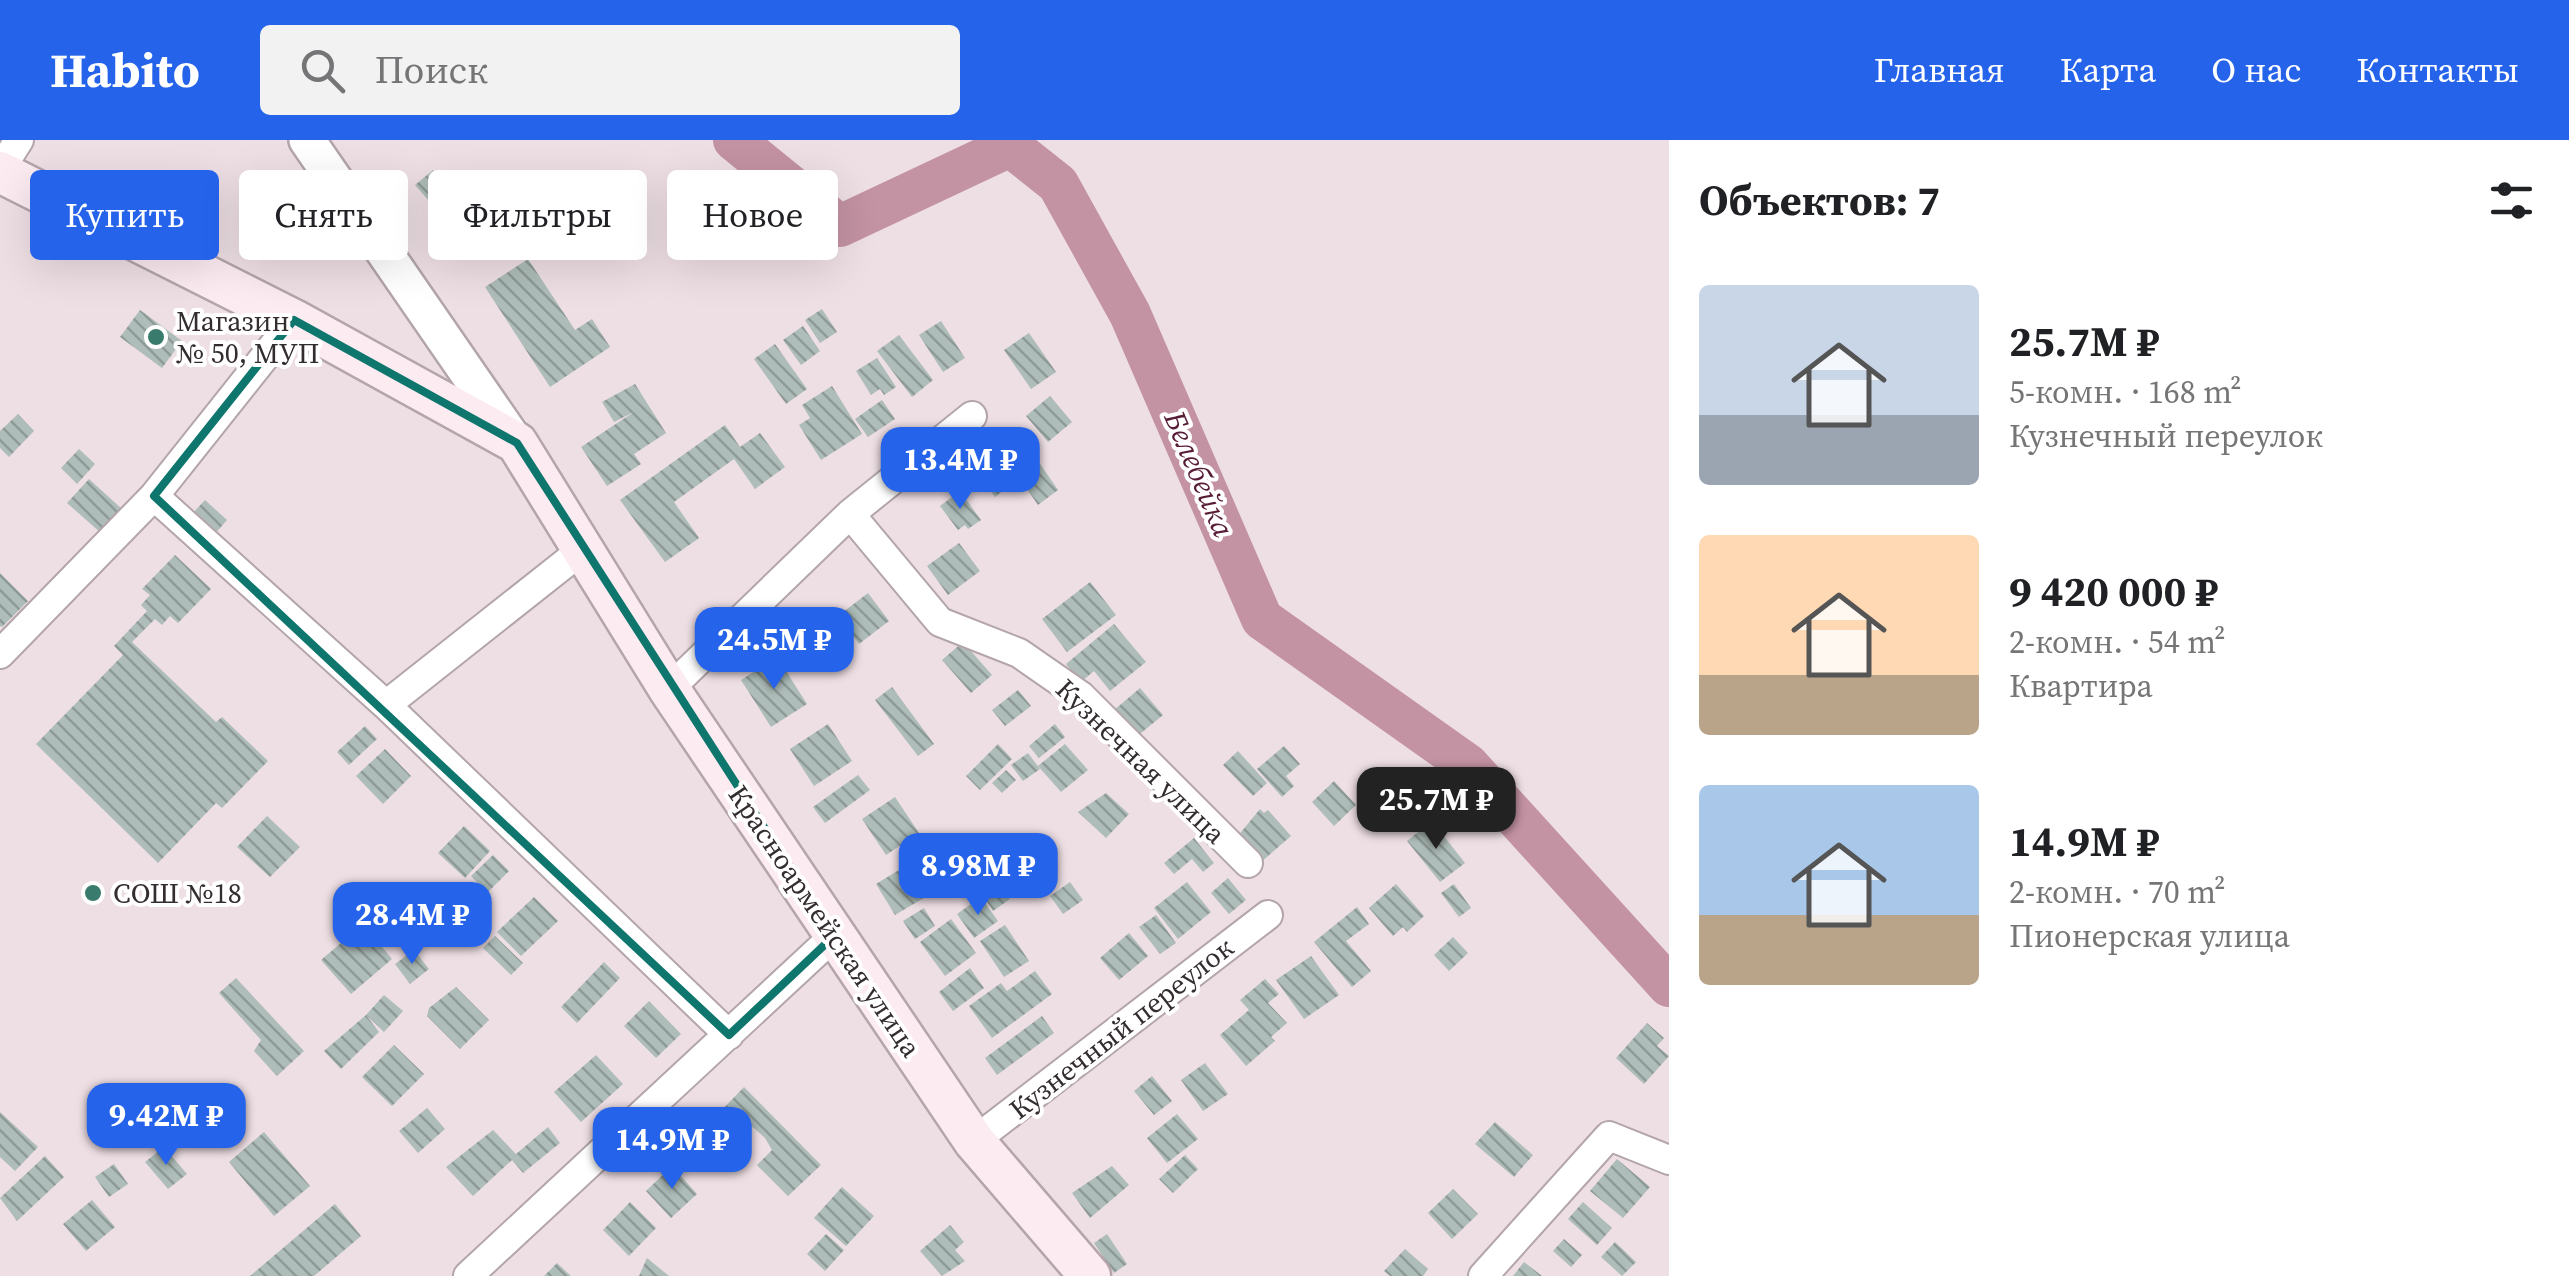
<!DOCTYPE html>
<html lang="ru">
<head>
<meta charset="utf-8">
<style>
	body { margin:0; font-family:"Source Serif 4",serif; background:#f2f2f2; color:#202124; height:100vh; display:flex; flex-direction:column; font-size:38px; white-space:nowrap }
	* { box-sizing:border-box; margin:0 }
	p { font-size:32px; color:#757577 }
	.icon { flex:none; width:55px; height:55px; fill:none; stroke:currentColor; stroke-width:2; stroke-linecap:round; stroke-linejoin:round }
	.map { position:relative; flex:1; overflow:hidden }
	.panel { display:flex; flex-direction:column; background:#fff; width:900px }
	.panel>* { flex:none }
	.banner { position:absolute; left:30px; top:30px; width:950px; height:90px; display:flex; gap:20px }
	.price { position:absolute; translate:-50% -85px; padding:0 22px; border-radius:20px; background:#2563eb; color:#fff; font-size:32px; line-height:65px; filter:drop-shadow(0 2px 5px #0008) }
	.price::after { content:''; position:absolute; left:50%; top:60px; width:30px; height:22px; margin-left:-15px; background:inherit; clip-path:polygon(0 0,100% 0,50% 100%) }
	.price.current { background:#222; color:#fff }
	ul { padding:0; list-style:none }
	li { display:flex; align-items:center; gap:30px; height:250px; padding:0 30px }
	li span { display:grid; place-items:center; flex:none; width:280px; height:200px; border-radius:10px; color:#555 }
	li>.icon { margin-inline-start:auto }
	span .icon { width:120px; height:120px; fill:#fffc; stroke-width:1 }
	li b { font-size:42px }
	h2 { display:flex; justify-content:space-between; align-items:center; height:120px; padding:0 30px; font-size:42px }
	.pill { padding:0 35px; border-radius:10px; background:#fff; box-shadow:0 10px 40px #0002; font-size:35px; line-height:90px }
	.pill.current { background:#2563eb; color:#fff }
	header { display:flex; align-items:center; gap:60px; box-sizing:border-box; height:140px; padding:0 50px; background:#2563eb; color:#fff }
	header strong { font-size:48px }
	nav { display:flex; gap:55px; margin-inline-start:auto; font-size:35px }
	.search { width:700px; height:90px; background:#f2f2f2; display:flex; align-items:center; gap:25px; box-sizing:border-box; padding:0 35px; border-radius:10px; color:#757577; font-size:38px }
	main { display:flex; flex:1; min-height:0 }
	.map>svg:first-child { display:block }
</style>
</head>
<body>
<header>
<strong>Habito</strong>
<div class="search"><svg class="icon" aria-label="search" viewBox="0 0 24 24"><circle cx="10" cy="10" r="6"/><path d="M15 15l6 6"/></svg>Поиск</div>
<nav><a>Главная</a><a>Карта</a><a>О нас</a><a>Контакты</a></nav>
</header>
<main>
<div class="map">
<svg width="1669" height="1136" viewBox="0 0 1669 1136">
	<defs>
		<pattern id="building-back-hatch" width="6" height="6" patternUnits="userSpaceOnUse" patternTransform="scale(2.5)"><rect width="6" height="6" fill="#aebdb9"/><path d="M-1 5l2 2M0 0l6 6M5-1l2 2" fill="none" stroke="#8e9a97"/></pattern>
	</defs>
	<rect width="100%" height="100%" fill="#eedfe4"/>
	<g fill="none" stroke-linecap="round" stroke-linejoin="round">
		<path stroke="#c392a3" stroke-width="42" d="M 734,0 L 840,86 L 1010,6 L 1058,44 L 1130,174 L 1262,479 L 1468,625 L 1669,846"/>
	</g>
	<path fill="url(#building-back-hatch)" d="M 433,30 L 447,47 L 429,61 L 415,45 Z
		M 494,51 L 521,90 L 488,113 L 461,74 Z
		M 528,119 L 575,190 L 592,179 L 610,207 L 550,247 L 485,147 Z
		M 822,169 L 837,192 L 820,203 L 805,180 Z
		M 140,170 L 182,201 L 162,228 L 120,197 Z
		M 941,181 L 965,218 L 943,232 L 919,195 Z
		M 803,186 L 820,211 L 801,225 L 783,200 Z
		M 1029,193 L 1056,232 L 1031,249 L 1004,210 Z
		M 899,195 L 933,240 L 912,257 L 877,211 Z
		M 775,204 L 807,249 L 786,264 L 754,219 Z
		M 877,218 L 896,247 L 884,255 L 880,249 L 871,255 L 856,231 Z
		M 635,244 L 666,293 L 634,314 L 641,324 L 607,346 L 581,307 L 634,272 L 614,282 L 602,262 Z
		M 832,246 L 862,294 L 821,320 L 799,285 L 810,278 L 802,265 Z
		M 1050,256 L 1072,282 L 1048,302 L 1026,276 Z
		M 882,260 L 895,279 L 868,297 L 855,279 Z
		M 18,274 L 34,291 L 9,317 L 0,308 L 0,291 Z
		M 725,285 L 740,307 L 760,293 L 785,327 L 755,349 L 734,319 L 674,362 L 699,398 L 665,422 L 620,360 Z
		M 79,309 L 95,324 L 77,344 L 61,328 Z
		M 1036,318 L 1058,350 L 1038,365 L 1015,332 Z
		M 996,329 L 1009,346 L 995,357 L 982,340 Z
		M 89,339 L 122,369 L 101,393 L 67,363 Z
		M 960,351 L 981,380 L 968,389 L 965,385 L 958,390 L 940,366 Z
		M 205,360 L 227,380 L 214,395 L 192,374 Z
		M 959,403 L 980,431 L 948,455 L 927,426 Z
		M 175,415 L 211,449 L 178,483 L 170,476 L 162,485 L 155,479 L 132,502 L 216,582 L 222,577 L 268,621 L 222,668 L 216,663 L 158,723 L 36,604 L 123,515 L 114,506 L 147,471 L 141,465 L 150,455 L 142,449 Z
		M 0,433 L 28,461 L 2,487 L 0,486 Z
		M 1090,442 L 1116,475 L 1067,512 L 1042,479 Z
		M 868,453 L 889,481 L 859,504 L 838,476 Z
		M 1114,484 L 1146,522 L 1110,551 L 1094,531 L 1081,542 L 1066,524 Z
		M 963,502 L 992,535 L 971,553 L 942,520 Z
		M 777,517 L 807,564 L 771,587 L 741,540 Z
		M 892,547 L 934,604 L 918,616 L 875,560 Z
		M 1140,548 L 1163,575 L 1135,598 L 1113,571 Z
		M 1018,550 L 1031,566 L 1005,586 L 992,570 Z
		M 828,584 L 852,621 L 814,646 L 790,609 Z
		M 1055,584 L 1065,597 L 1039,618 L 1029,606 Z
		M 365,586 L 377,599 L 349,625 L 337,612 Z
		M 998,604 L 1012,619 L 980,650 L 966,636 Z
		M 1065,604 L 1088,630 L 1061,652 L 1038,626 Z
		M 1284,606 L 1300,624 L 1286,636 L 1294,646 L 1282,657 L 1257,629 Z
		M 385,609 L 411,636 L 383,664 L 356,636 Z
		M 1238,611 L 1267,643 L 1253,656 L 1223,625 Z
		M 1028,613 L 1040,629 L 1023,641 L 1011,625 Z
		M 1006,630 L 1016,640 L 1002,653 L 992,643 Z
		M 858,635 L 870,650 L 825,683 L 813,667 Z
		M 1334,641 L 1356,665 L 1334,686 L 1312,662 Z
		M 1106,653 L 1129,674 L 1106,698 L 1078,672 Z
		M 895,657 L 919,693 L 886,715 L 862,679 Z
		M 1260,669 L 1264,673 L 1268,670 L 1291,696 L 1260,723 L 1237,697 Z
		M 267,676 L 300,707 L 270,737 L 237,707 Z
		M 1432,681 L 1465,723 L 1440,742 L 1407,701 Z
		M 464,686 L 490,711 L 465,738 L 438,713 Z
		M 1194,698 L 1214,723 L 1203,732 L 1192,719 L 1174,734 L 1164,723 Z
		M 493,715 L 509,731 L 487,753 L 471,736 Z
		M 920,717 L 944,746 L 895,775 L 876,744 Z
		M 1228,738 L 1246,760 L 1229,774 L 1211,753 Z
		M 1070,742 L 1083,760 L 1063,774 L 1050,756 Z
		M 1187,742 L 1211,772 L 1178,799 L 1154,768 Z
		M 1000,744 L 1010,759 L 993,771 L 983,755 Z
		M 1396,744 L 1424,776 L 1407,792 L 1403,787 L 1393,796 L 1369,768 Z
		M 1454,744 L 1471,768 L 1459,777 L 1441,753 Z
		M 534,757 L 558,781 L 521,816 L 497,792 Z
		M 981,757 L 998,781 L 974,798 L 957,774 Z
		M 1357,767 L 1369,784 L 1346,801 L 1371,831 L 1352,847 L 1314,802 Z
		M 924,768 L 935,786 L 915,799 L 903,781 Z
		M 1156,775 L 1176,803 L 1160,814 L 1139,787 Z
		M 951,779 L 976,813 L 945,836 L 920,802 Z
		M 363,784 L 392,819 L 351,854 L 321,820 Z
		M 1005,785 L 1029,821 L 1004,837 L 980,801 Z
		M 1129,793 L 1148,816 L 1119,840 L 1100,818 Z
		M 495,796 L 523,823 L 511,835 L 483,808 Z
		M 1453,797 L 1468,813 L 1449,831 L 1434,815 Z
		M 414,810 L 429,829 L 410,844 L 395,824 Z
		M 1311,816 L 1339,855 L 1304,879 L 1276,840 Z
		M 604,822 L 620,838 L 577,883 L 561,867 Z
		M 970,828 L 984,848 L 953,871 L 939,852 Z
		M 1035,831 L 1052,854 L 992,898 L 969,866 L 1001,843 L 1007,851 Z
		M 236,838 L 304,911 L 277,936 L 254,911 L 261,900 L 219,853 Z
		M 1265,839 L 1279,854 L 1268,863 L 1287,883 L 1271,897 L 1275,901 L 1246,926 L 1220,895 L 1249,870 L 1240,860 Z
		M 456,847 L 489,880 L 460,909 L 427,876 L 429,868 Z
		M 384,855 L 403,871 L 384,892 L 366,875 Z
		M 649,861 L 681,894 L 656,918 L 624,886 Z
		M 366,875 L 379,892 L 341,929 L 324,911 Z
		M 1042,876 L 1054,893 L 997,935 L 985,918 Z
		M 1647,883 L 1664,898 L 1657,906 L 1669,916 L 1644,944 L 1616,918 Z
		M 394,905 L 424,934 L 392,966 L 362,937 Z
		M 596,915 L 623,944 L 581,982 L 554,952 Z
		M 1205,923 L 1228,954 L 1203,971 L 1181,940 Z
		M 1152,936 L 1172,961 L 1154,975 L 1134,951 Z
		M 744,947 L 821,1025 L 788,1056 L 757,1025 L 772,1010 L 765,998 L 747,982 L 737,992 L 718,974 Z
		M 427,968 L 445,989 L 418,1013 L 399,991 Z
		M 0,972 L 38,1007 L 15,1031 L 0,1017 Z
		M 1177,974 L 1198,999 L 1167,1023 L 1147,998 Z
		M 1495,982 L 1533,1015 L 1514,1037 L 1475,1004 Z
		M 548,987 L 560,1003 L 523,1033 L 512,1020 L 473,1056 L 446,1027 L 493,990 L 516,1014 Z
		M 264,992 L 310,1046 L 274,1076 L 229,1022 Z
		M 164,1007 L 187,1034 L 168,1049 L 145,1022 Z
		M 1185,1015 L 1198,1029 L 1173,1053 L 1159,1039 Z
		M 45,1016 L 64,1037 L 17,1081 L 0,1058 Z
		M 1617,1019 L 1650,1047 L 1623,1078 L 1590,1051 Z
		M 114,1024 L 128,1044 L 109,1057 L 95,1037 Z
		M 672,1026 L 697,1054 L 671,1078 L 646,1051 Z
		M 1112,1026 L 1129,1045 L 1090,1078 L 1072,1053 Z
		M 842,1047 L 874,1076 L 846,1106 L 814,1078 Z
		M 1453,1049 L 1478,1074 L 1452,1099 L 1428,1073 Z
		M 92,1060 L 115,1087 L 86,1111 L 63,1084 Z
		M 630,1062 L 656,1088 L 629,1116 L 603,1090 Z
		M 1583,1062 L 1612,1088 L 1597,1105 L 1568,1079 Z
		M 335,1064 L 361,1096 L 314,1136 L 250,1136 Z
		M 950,1085 L 964,1102 L 955,1110 L 965,1121 L 942,1136 L 920,1111 Z
		M 826,1094 L 844,1110 L 825,1131 L 807,1114 Z
		M 1107,1094 L 1127,1124 L 1114,1133 L 1094,1103 Z
		M 1564,1099 L 1582,1115 L 1571,1127 L 1553,1111 Z
		M 1615,1102 L 1636,1122 L 1622,1136 L 1601,1117 Z
		M 1405,1109 L 1428,1129 L 1423,1136 L 1390,1136 L 1384,1131 Z
		M 647,1118 L 669,1136 L 639,1136 Z
		M 1524,1122 L 1542,1136 L 1513,1136 Z
		M 557,1123 L 571,1136 L 544,1136 Z"/>
	<g fill="none" stroke-linecap="round" stroke-linejoin="round">
		<defs>
			<path id="minor" d="M 0,30 L 19,0
				M 154,356 L 386,565
				M 850,374 L 940,482 L 1019,513 L 1081,556 L 1248,723
				M 582,410 L 386,565 L 729,895
				M 0,514 L 154,356 L 294,180
				M 669,549 L 850,374 L 972,276
				M 974,1001 L 1268,775
				M 468,1136 L 834,796
				M 1483,1136 L 1609,996 L 1669,1020"/>
			<path id="tertiary" d="M 307,0 L 516,303"/>
			<path id="secondary" d="M 0,32 L 294,180 L 517,303 L 669,549 L 974,1001 L 1090,1136"/>
		</defs>
		<use href="#minor" stroke="#b3a5aa" stroke-width="32"/>
		<use href="#tertiary" stroke="#b3a5aa" stroke-width="40"/>
		<use href="#secondary" stroke="#b3a5aa" stroke-width="45"/>
		<use href="#minor" stroke="#fff" stroke-width="28"/>
		<use href="#tertiary" stroke="#fff" stroke-width="35"/>
		<use href="#secondary" stroke="#fcebf1" stroke-width="40"/>
	</g>
	<path fill="none" stroke="#0f766e" stroke-width="8" stroke-linejoin="round" d="M 294,180 L 517,303 L 834,796 L 729,895 L 154,356 Z"/>
	<g fill="#397b6c" stroke="#fff" stroke-width="4">
		<circle cx="156" cy="197" r="10"/>
		<circle cx="93" cy="753" r="10"/>
	</g>
	<g text-anchor="middle" stroke-width="8" stroke-linejoin="round" paint-order="stroke">
		<g font-size="28" fill="#332d2f" stroke="#fff" text-anchor="start">
			<text x="176" y="191">Магазин<tspan x="176" dy="32">№ 50, МУП</tspan></text>
			<text x="113" y="763">СОШ №18</text>
		</g>
		<g font-size="28" fill="#332d2f" stroke="#fff">
			<text transform="translate(1141 621) rotate(44)" y="10">Кузнечная улица</text>
			<text transform="translate(825 781) rotate(56)" y="10">Красноармейская улица</text>
			<text transform="translate(1121 888) rotate(-38)" y="10">Кузнечный переулок</text>
		</g>
		<g font-size="30" font-style="italic" fill="#571b36" stroke="#fff">
			<text transform="translate(1199 334) rotate(67)" y="10">Белебейка</text>
		</g>
	</g>
</svg>
<b class="price" style="left:960px;top:372px">13.4M ₽</b>
<b class="price" style="left:774px;top:552px">24.5M ₽</b>
<b class="price current" style="left:1436px;top:712px">25.7M ₽</b>
<b class="price" style="left:978px;top:778px">8.98M ₽</b>
<b class="price" style="left:412px;top:827px">28.4M ₽</b>
<b class="price" style="left:166px;top:1028px">9.42M ₽</b>
<b class="price" style="left:672px;top:1052px">14.9M ₽</b>
<div class="banner">
<a class="pill current">Купить</a>
<a class="pill">Снять</a>
<a class="pill">Фильтры</a>
<a class="pill">Новое</a>
</div>
</div>
<section class="panel">
<h2>Объектов: 7<svg class="icon" aria-label="filters" viewBox="0 0 24 24"><path d="M4 7h16M4 17h16"/><circle cx="9" cy="7" r="2"/><circle cx="15" cy="17" r="2"/></svg></h2>
<ul>
<li><span style="background:linear-gradient(#c9d6e8 65%,#9aa5b1 0)"><svg class="icon" aria-label="home" viewBox="0 0 24 24"><path d="M3 11l9-7 9 7M6 9v11h12V9"/></svg></span><div><b>25.7M ₽</b><p>5-комн. · 168 m²</p><p>Кузнечный переулок</p></div></li>
<li><span style="background:linear-gradient(#ffd9b3 70%,#b9a48a 0)"><svg class="icon" aria-label="home" viewBox="0 0 24 24"><path d="M3 11l9-7 9 7M6 9v11h12V9"/></svg></span><div><b>9 420 000 ₽</b><p>2-комн. · 54 m²</p><p>Квартира</p></div></li>
<li><span style="background:linear-gradient(#a9c7e8 65%,#b9a48a 0)"><svg class="icon" aria-label="home" viewBox="0 0 24 24"><path d="M3 11l9-7 9 7M6 9v11h12V9"/></svg></span><div><b>14.9M ₽</b><p>2-комн. · 70 m²</p><p>Пионерская улица</p></div></li>
</ul>
</section>
</main>
</body>
</html>
